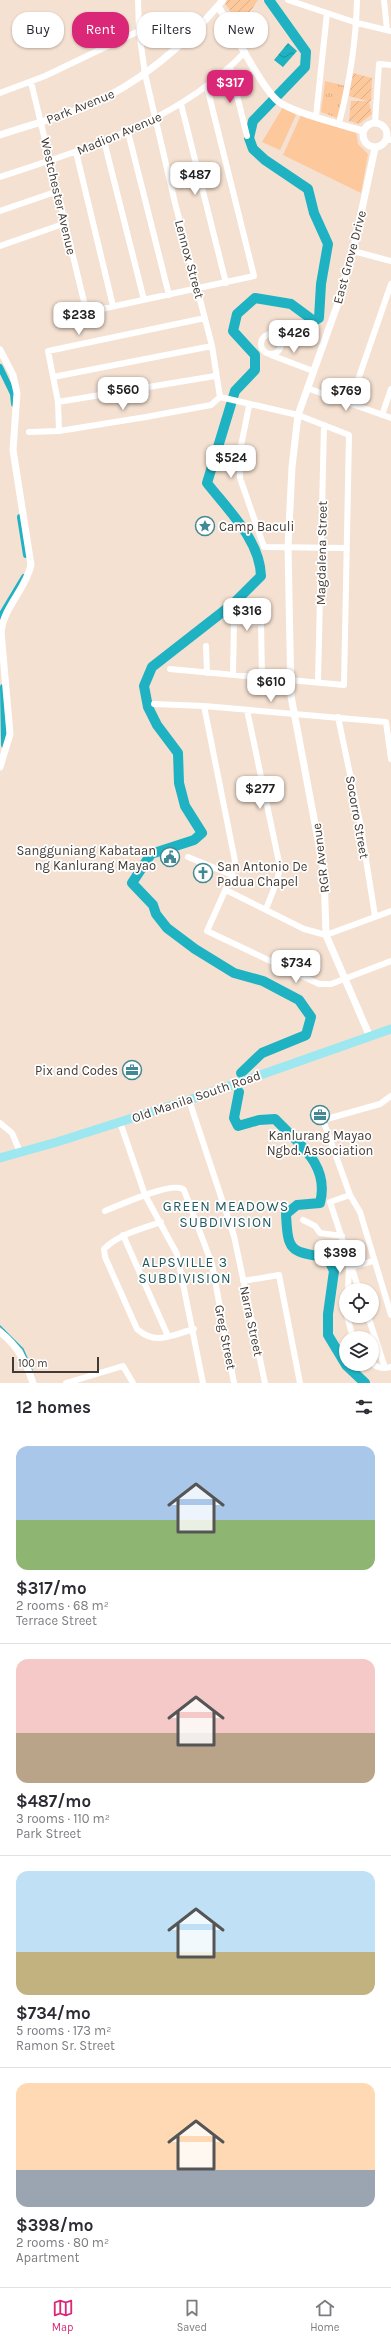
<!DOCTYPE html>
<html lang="en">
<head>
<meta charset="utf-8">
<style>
	body { margin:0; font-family:Karla,sans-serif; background:#f2f2f3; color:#2b2b33; height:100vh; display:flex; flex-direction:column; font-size:15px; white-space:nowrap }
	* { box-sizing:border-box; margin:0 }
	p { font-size:13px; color:#7c7c81 }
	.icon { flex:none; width:22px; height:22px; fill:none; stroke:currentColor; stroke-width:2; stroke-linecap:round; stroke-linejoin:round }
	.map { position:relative; height:1383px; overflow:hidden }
	.panel { display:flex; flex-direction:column; background:#fff; flex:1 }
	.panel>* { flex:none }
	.top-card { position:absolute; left:12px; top:12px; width:367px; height:36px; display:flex; gap:8px }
	.fabs { position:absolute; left:339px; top:1283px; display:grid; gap:8px }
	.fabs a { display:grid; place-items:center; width:40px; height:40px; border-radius:50%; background:#fff; box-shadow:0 1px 3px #0004; font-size:20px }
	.scale { position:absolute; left:12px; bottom:10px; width:87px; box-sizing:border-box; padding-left:4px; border:2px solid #423a34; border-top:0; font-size:11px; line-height:14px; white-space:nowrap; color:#423a34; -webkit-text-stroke:3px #fff; paint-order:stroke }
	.price { position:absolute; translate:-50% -34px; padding:0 9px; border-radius:8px; background:#fff; color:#222; font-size:13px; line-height:26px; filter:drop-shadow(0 1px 2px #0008) }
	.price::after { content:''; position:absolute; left:50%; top:24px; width:12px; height:9px; margin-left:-6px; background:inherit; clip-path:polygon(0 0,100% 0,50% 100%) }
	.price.current { background:#db2777; color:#fff }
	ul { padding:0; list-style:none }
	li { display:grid; align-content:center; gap:8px; height:212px; padding:0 16px }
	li+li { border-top:1px solid #e1e1e2 }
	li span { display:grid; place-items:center; height:124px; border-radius:12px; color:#555 }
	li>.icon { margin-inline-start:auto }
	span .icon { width:72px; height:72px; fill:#fffc; stroke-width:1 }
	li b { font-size:17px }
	h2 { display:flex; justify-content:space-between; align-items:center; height:48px; padding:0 16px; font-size:17px }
	.pill { padding:0 14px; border-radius:16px; background:#fff; box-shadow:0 1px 3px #0004; font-size:14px; line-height:36px }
	.pill.current { background:#db2777; color:#fff }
	.menu { display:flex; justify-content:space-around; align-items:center; height:56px; border-top:1px solid #e1e1e2; background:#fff; font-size:11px; color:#7c7c81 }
	.menu a { display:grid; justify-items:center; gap:2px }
	.menu .current { color:#db2777 }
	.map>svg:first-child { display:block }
</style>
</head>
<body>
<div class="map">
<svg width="391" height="1383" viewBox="0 0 391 1383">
	<defs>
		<pattern id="park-tufts" width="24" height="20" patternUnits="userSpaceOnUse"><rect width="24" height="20" fill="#fcc89c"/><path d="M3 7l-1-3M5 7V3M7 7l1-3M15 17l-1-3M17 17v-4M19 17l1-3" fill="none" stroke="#d9ad87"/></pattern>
		<pattern id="garden-furrows" width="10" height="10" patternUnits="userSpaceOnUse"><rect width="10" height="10" fill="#fcc89c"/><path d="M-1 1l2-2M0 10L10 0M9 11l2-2" fill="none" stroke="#d9ad87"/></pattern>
		<pattern id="water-waves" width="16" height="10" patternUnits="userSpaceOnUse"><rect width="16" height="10" fill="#1fb2c2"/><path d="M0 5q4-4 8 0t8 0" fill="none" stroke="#1d929e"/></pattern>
	</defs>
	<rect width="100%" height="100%" fill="#f5e1d1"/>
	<path fill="#fcc89c" d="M 283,107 L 296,115 L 280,150 L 262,142 Z
		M 301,115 L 356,132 L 358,144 L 368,154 L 361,193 L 283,155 Z"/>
	<path fill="url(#park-tufts)" d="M 325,81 L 346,86 L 337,118 L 321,112 Z"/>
	<path fill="url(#garden-furrows)" d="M 226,0 L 258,0 L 240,26 L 224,2 Z
		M 353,73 L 372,78 L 371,101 L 369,102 L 372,114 L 359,124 L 349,121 L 351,101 L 367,101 L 349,96 Z"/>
	<path fill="url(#water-waves)" d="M 288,43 L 297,51 L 283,67 L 274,60 Z"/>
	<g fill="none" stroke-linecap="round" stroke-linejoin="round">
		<path stroke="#1fb2c2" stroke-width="1.5" d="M 0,1326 L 23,1349 L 32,1370"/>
		<path stroke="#1fb2c2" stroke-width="6" d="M 0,367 L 13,394 L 14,404
			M 20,517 L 26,555
			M 0,617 L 24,577
			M 3,687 L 4,745"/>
		<path stroke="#1fb2c2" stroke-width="10" d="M 241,1073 L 262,1053 L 306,1035 L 311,1017 L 299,1000 L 263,981 L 234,973 L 195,949 L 167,928 L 156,914 L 153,905 L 132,883 L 151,854 L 194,840 L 202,833 L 185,806 L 179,783 L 178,753 L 157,725 L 148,707 L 144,686 L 152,667 L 234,603 L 261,576 C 260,540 228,510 207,483 L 235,391 L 255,370 L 255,355 L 233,331 L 237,314 L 255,298 L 291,304 L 314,321 L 319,318 L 321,284 L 328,244 L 314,213 L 308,189 L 265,160 L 253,149 L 249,138 L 253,121 L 305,67 L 306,52 L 269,0
			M 239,1092 L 234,1118 L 238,1126 L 259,1120 L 275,1119 C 299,1144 330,1165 320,1203 L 297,1205 L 286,1214 C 288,1253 290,1251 328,1258 L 334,1271 L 328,1314 L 328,1335 L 346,1365 L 365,1383"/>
		<path stroke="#fff" stroke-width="6" d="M 138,0 L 139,31 L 145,74 L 175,203 L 212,346 L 220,397
			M 288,0 L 357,23 L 391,31
			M 384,0 L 387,30
			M 230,67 L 247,136
			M 31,82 L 86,310 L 92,311 L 254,276 L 207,87
			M 0,93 L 45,76 L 139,31
			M 181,104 L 226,283
			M 316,116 L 327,13
			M 339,123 C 350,81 356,44 357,0
			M 375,123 L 379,64 L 391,65
			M 128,132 L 169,295
			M 387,139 L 391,140
			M 104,141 L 144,300
			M 76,152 L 113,306
			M 0,177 C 90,147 178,122 245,52
			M 0,211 L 58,191
			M 0,246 L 66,223
			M 353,251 L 391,261
			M261 344a10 10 0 1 1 20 0a10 10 0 1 1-20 0Z
			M 271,355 L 313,371
			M 53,377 L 212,346
			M 307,388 L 391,418
			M 58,402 L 215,376
			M 350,403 L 391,284
			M 249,406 L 240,451 L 240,478 L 264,547 L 346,548
			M 382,415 L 391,389
			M 59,431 L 58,402 L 48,351 L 205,318
			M 29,432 L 59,431 L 146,417 L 211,405 L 220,397
			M 206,646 L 207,673
			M 170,669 L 344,685 L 349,435 L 298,415 L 220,397
			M 233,674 L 234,622 L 261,623 L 262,677
			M 318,682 L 324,425
			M 154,704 L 204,706 L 386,722 L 391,759
			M 204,706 L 235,861 L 232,875 L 207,931 L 319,984 L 331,984 L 391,961
			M 247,710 L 280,867 L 277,881 L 266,909
			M 338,717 L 360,822 L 375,916
			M 188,857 L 232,875
			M 226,890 L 304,929 L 326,935 L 391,911
			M 391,1096 L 380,1104 L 323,1120 L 350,1195 L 360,1212 L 391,1315
			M 189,1100 L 234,1236 L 265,1383
			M 120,1122 L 145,1195 L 177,1254 L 203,1383
			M 0,1123 L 12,1133 L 20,1152
			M 350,1195 L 330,1202 L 359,1290
			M 105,1211 C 117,1206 175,1180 184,1190 L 212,1264 L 234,1383
			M 303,1220 L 315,1226 L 320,1233 L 342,1236
			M 161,1222 C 141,1229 119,1234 104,1249 L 105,1257 L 137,1329 C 156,1346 171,1335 194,1329
			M 123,1235 L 168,1336
			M 352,1267 L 373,1261
			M 243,1281 L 279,1275 L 300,1383
			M 348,1290 L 349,1265
			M 347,1316 L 353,1338
			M 368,1316 L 385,1368
			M 372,1363 C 377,1368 384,1369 391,1367
			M 66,1383 L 123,1366 L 133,1383"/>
		<path stroke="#fff" stroke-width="7" d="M 218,6 C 230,25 263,91 279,102 C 294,113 343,125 363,131
			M363 135a12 12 0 1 1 24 0a12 12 0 1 1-24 0Z
			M 0,135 C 30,125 61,117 90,105 C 143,81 186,44 223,0
			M 0,350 L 13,375 L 17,393 L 13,450 L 31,565 C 26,589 4,606 1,632 L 10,734 L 0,767
			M 370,1037 L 326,935 L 324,872 L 291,696 L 288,547 L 292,467 L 298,415 L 338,303 L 353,251 L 375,148
			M 0,1332 C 18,1346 26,1362 33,1383"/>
		<path stroke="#9de7f1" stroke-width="9" d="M 0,1158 L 57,1142 L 189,1100 L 391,1029"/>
	</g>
	<defs>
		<symbol id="sight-ring" viewBox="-11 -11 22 22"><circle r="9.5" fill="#fff" stroke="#438993" stroke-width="1.5"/><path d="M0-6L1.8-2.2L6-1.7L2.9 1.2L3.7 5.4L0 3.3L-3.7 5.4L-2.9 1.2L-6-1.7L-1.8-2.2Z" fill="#438993"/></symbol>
		<symbol id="civic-ring" viewBox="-11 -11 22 22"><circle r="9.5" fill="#fff" stroke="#438993" stroke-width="1.5"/><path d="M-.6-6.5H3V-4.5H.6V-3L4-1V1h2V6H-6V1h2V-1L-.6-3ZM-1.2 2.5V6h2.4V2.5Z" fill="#438993"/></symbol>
		<symbol id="church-ring" viewBox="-11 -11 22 22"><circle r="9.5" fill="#fff" stroke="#438993" stroke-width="1.5"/><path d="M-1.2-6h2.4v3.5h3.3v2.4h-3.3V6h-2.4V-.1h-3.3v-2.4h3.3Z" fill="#438993"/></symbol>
		<symbol id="office-ring" viewBox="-11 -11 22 22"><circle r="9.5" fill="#fff" stroke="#438993" stroke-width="1.5"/><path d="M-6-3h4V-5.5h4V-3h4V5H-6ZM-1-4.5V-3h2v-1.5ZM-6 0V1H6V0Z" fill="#438993"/></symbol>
	</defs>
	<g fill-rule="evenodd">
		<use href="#sight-ring" x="194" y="515" width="22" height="22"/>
		<use href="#civic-ring" x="159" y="846" width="22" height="22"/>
		<use href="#church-ring" x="192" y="862" width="22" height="22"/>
		<use href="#office-ring" x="121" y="1059" width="22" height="22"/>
		<use href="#office-ring" x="309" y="1104" width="22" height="22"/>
	</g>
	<g text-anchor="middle" stroke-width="3.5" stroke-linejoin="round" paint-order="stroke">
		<g font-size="13" fill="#423a34" stroke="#fff">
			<text transform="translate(80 106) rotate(-22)" y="5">Park Avenue</text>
			<text transform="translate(119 133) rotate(-23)" y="5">Madion Avenue</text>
			<text transform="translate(59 196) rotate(77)" y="5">Westchester Avenue</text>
			<text transform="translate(349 257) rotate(-75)" y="5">East Grove Drive</text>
			<text transform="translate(190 259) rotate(75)" y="5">Lennox Street</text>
			<text transform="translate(321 553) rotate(-89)" y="5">Magdalena Street</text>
			<text transform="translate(358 817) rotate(80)" y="5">Socorro Street</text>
			<text transform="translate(320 858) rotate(-97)" y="5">RGR Avenue</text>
			<text transform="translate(196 1096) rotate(-19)" y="5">Old Manila South Road</text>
			<text transform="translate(252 1321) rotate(78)" y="5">Narra Street</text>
			<text transform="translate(226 1337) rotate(79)" y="5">Greg Street</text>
		</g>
		<g font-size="13" fill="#423a34" stroke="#fff" text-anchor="start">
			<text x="219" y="531">Camp Baculi</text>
			<text x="156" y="855" text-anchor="end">Sangguniang Kabataan<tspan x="156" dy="15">ng Kanlurang Mayao</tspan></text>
			<text x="217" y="871">San Antonio De<tspan x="217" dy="15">Padua Chapel</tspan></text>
			<text x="118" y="1075" text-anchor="end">Pix and Codes</text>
			<text x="320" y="1140" text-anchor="middle">Kanlurang Mayao<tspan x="320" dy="15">Ngbd. Association</tspan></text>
		</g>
		<g font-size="14" letter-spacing="1" fill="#215b62" stroke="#fff">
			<text x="226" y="1211">GREEN MEADOWS<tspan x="226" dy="16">SUBDIVISION</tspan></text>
			<text x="185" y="1267">ALPSVILLE 3<tspan x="185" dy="16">SUBDIVISION</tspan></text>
		</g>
	</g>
</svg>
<div class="fabs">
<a><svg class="icon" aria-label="locate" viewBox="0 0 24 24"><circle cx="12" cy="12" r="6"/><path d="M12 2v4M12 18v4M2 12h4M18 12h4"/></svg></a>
<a><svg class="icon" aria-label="layers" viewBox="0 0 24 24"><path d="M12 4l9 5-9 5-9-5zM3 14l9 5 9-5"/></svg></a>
</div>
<div class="scale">100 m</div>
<b class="price current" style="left:230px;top:104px">$317</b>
<b class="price" style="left:195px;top:196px">$487</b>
<b class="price" style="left:79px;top:336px">$238</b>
<b class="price" style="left:294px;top:354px">$426</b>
<b class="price" style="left:123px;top:411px">$560</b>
<b class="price" style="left:346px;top:412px">$769</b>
<b class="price" style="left:231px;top:479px">$524</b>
<b class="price" style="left:247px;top:632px">$316</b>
<b class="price" style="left:271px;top:703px">$610</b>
<b class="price" style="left:260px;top:810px">$277</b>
<b class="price" style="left:296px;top:984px">$734</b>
<b class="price" style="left:340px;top:1274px">$398</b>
<div class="top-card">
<a class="pill">Buy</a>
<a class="pill current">Rent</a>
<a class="pill">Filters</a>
<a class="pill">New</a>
</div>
</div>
<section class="panel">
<h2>12 homes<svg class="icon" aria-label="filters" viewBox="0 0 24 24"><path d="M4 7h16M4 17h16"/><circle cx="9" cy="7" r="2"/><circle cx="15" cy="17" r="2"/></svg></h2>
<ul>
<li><span style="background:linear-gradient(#a9c7e8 60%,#8fb573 0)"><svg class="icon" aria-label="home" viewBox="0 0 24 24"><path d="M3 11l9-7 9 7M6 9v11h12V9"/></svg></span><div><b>$317/mo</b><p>2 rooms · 68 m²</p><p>Terrace Street</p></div></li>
<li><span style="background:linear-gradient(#f6c9c9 60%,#b9a48a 0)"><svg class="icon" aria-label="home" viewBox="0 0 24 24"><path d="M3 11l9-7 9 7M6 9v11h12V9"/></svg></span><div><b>$487/mo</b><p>3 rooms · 110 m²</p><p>Park Street</p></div></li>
<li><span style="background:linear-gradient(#bfe0f5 65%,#c2b280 0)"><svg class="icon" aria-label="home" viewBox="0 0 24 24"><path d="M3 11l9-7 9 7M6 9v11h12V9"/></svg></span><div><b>$734/mo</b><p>5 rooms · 173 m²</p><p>Ramon Sr. Street</p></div></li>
<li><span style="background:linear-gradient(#ffd9b3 70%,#9aa5b1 0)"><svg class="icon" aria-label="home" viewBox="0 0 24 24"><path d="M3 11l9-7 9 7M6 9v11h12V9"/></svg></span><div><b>$398/mo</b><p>2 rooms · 80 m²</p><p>Apartment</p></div></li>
</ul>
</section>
<nav class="menu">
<a class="current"><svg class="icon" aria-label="map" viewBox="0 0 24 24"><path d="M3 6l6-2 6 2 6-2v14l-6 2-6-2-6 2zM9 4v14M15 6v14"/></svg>Map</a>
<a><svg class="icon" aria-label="saved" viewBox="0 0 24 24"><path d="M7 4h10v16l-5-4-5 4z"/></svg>Saved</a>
<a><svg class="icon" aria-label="home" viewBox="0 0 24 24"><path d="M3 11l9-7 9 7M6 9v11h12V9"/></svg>Home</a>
</nav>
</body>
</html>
